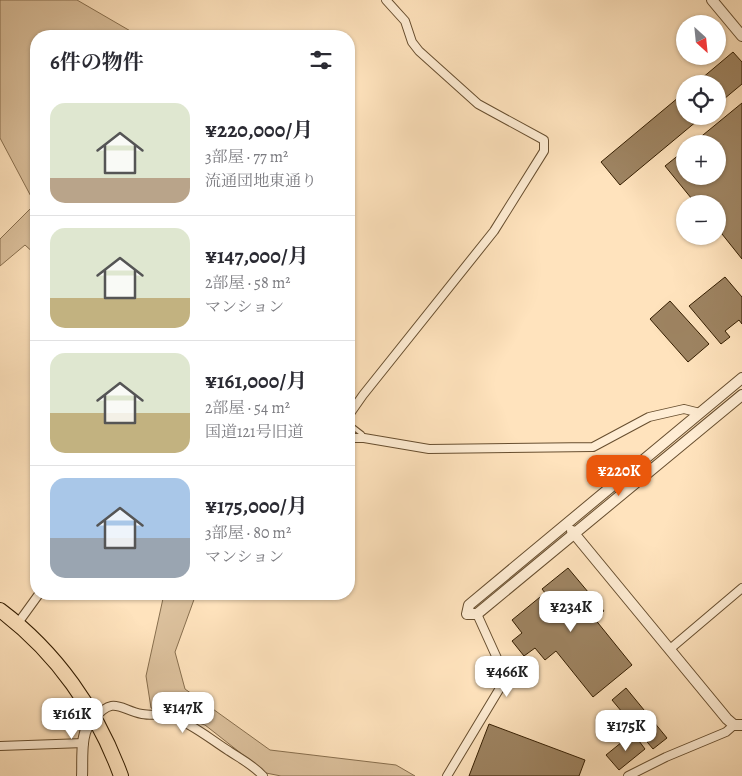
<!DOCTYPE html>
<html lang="ja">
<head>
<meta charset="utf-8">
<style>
	body { margin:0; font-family:Alegreya,"Noto Serif JP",serif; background:#f2f2f3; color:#2b2b33; height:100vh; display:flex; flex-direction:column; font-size:19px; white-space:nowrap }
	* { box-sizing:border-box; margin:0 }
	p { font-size:16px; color:#7c7c81 }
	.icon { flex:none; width:28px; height:28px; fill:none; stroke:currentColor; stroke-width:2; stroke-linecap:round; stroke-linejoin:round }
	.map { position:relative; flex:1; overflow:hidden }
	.sheet { position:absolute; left:30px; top:30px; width:325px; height:570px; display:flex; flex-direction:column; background:#fff; border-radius:20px; box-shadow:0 1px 4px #0004 }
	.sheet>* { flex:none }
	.needle { width:32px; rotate:153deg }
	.buttons { position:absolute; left:676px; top:15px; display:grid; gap:10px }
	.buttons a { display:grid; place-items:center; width:50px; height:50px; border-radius:50%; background:#fff; box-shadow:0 1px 4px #0004; font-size:25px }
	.price { position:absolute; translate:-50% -42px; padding:0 11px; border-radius:10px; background:#fff; color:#222; font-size:16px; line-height:32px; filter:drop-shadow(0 1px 2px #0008) }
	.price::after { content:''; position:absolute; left:50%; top:30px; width:15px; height:11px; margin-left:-8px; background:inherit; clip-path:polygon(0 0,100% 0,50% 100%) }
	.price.on { background:#ea580c; color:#fff }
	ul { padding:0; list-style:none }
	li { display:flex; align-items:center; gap:15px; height:125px; padding:0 20px }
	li+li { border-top:1px solid #e1e1e2 }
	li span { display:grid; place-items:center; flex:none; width:140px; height:100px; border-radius:15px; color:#555 }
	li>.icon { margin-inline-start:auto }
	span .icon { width:60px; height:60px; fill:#fffc; stroke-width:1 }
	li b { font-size:21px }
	h2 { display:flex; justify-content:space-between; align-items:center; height:60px; padding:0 20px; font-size:21px }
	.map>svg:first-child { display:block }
</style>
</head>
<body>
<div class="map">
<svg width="742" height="776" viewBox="0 0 742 776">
	<rect width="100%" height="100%" fill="#ffe3bd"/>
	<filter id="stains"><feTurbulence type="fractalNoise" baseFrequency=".004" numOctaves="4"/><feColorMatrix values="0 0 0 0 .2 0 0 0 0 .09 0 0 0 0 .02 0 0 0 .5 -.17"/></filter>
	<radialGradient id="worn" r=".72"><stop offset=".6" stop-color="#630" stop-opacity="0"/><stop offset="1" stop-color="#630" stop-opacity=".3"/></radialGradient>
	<path fill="#dcc19d" stroke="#886f4e" d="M 0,0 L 77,0 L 139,36 L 36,36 L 36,255 L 25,245 L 0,266 L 0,239 L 35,204 L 0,138 Z
		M 164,594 L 196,594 L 175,652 L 185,689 L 270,750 L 396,765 L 415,776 L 281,776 L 266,773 L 205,725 L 151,708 L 146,676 Z"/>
	<path fill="#9e8462" stroke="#341d00" d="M 733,52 L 742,62 L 742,84 L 718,104 L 718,84 L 695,84 Z
		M 685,92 L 685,116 L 703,116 L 620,185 L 601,162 Z
		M 742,103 L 742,259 L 718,229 L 718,204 L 696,204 L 665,166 L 685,150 L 685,176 L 718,176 L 718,144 L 692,144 Z
		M 725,277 L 742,297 L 742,324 L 739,320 L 725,331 L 730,337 L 721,344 L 689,306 Z
		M 670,301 L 709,344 L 688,362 L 650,319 Z
		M 568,568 L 604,611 L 594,618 L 632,665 L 593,697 L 556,651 L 545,660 L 535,648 L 524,656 L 512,641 L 522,633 L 512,620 L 545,593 L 542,589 Z
		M 626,688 L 667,738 L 653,749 L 612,700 Z
		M 489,724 L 585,760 L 579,776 L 469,776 Z
		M 633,733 L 645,749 L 619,770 L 606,755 Z"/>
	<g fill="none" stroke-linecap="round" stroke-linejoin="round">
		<defs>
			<path id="service" d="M 349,424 L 362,434 L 364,438"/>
			<path id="minor" d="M 349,415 L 363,395 L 494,231 L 544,151 L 544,140 L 478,104 L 419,51 L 412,42 L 405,21 L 386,0
				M 349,438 L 364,438 L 429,449 L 593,447 L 649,417 L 684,409 L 700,413
				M 18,623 L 39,594
				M 670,649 L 742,588
				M 94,719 C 114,695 120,710 142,714 C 152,716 163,713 173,717 C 194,725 210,739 229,751 C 241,759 253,765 263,776
				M 0,746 L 84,743
				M 447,776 L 506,678 L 477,614
				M 628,776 L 666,757 L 726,732 L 734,725"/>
			<path id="tertiary" d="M 712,0 L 742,36
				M 742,378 L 469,605 L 467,614 L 477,614 L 742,395
				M 572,531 L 727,719 L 734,725 L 742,725
				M 82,776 C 83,760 79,729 94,719"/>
			<path id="trunk" d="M 0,610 C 56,652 97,710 121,776"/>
		</defs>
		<use href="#service" stroke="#674e2f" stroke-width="6"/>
		<use href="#minor" stroke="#674e2f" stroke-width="10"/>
		<use href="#tertiary" stroke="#674e2f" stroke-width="12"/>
		<use href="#trunk" stroke="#341d00" stroke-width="16"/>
		<use href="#service" stroke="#ffedd4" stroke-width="4"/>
		<use href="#minor" stroke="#ffedd4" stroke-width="8"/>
		<use href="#tertiary" stroke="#ffedd4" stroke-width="10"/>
		<use href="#trunk" stroke="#ffe3bd" stroke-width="14"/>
	</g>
	<rect width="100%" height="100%" filter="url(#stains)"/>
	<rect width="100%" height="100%" fill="url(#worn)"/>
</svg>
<div class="buttons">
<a><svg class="needle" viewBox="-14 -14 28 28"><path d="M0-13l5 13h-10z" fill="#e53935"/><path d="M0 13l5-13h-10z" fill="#7c7c81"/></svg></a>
<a><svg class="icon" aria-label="locate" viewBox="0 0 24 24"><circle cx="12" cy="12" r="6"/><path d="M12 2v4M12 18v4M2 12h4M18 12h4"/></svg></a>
<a>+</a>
<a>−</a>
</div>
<b class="price on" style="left:619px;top:497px">¥220K</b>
<b class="price" style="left:571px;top:633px">¥234K</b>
<b class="price" style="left:507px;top:698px">¥466K</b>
<b class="price" style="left:183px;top:734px">¥147K</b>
<b class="price" style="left:72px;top:740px">¥161K</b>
<b class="price" style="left:626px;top:752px">¥175K</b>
<section class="sheet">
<h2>6件の物件<svg class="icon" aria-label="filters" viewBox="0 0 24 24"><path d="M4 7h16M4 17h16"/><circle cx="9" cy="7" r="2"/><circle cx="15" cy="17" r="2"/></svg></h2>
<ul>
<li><span style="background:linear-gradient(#dfe7d0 75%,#b9a48a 0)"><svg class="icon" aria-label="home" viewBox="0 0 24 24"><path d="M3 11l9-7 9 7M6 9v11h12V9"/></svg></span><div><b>¥220,000/月</b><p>3部屋 · 77 m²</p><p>流通団地東通り</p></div></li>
<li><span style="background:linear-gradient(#dfe7d0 70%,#c2b280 0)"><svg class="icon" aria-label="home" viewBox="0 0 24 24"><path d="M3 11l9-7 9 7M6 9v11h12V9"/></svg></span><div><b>¥147,000/月</b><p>2部屋 · 58 m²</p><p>マンション</p></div></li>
<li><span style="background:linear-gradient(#dfe7d0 60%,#c2b280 0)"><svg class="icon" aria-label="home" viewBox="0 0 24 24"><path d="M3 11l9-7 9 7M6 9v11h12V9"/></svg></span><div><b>¥161,000/月</b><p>2部屋 · 54 m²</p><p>国道121号旧道</p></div></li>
<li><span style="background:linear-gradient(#a9c7e8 60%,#9aa5b1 0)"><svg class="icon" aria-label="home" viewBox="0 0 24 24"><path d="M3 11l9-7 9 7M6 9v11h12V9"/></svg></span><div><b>¥175,000/月</b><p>3部屋 · 80 m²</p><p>マンション</p></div></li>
</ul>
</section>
</div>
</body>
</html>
